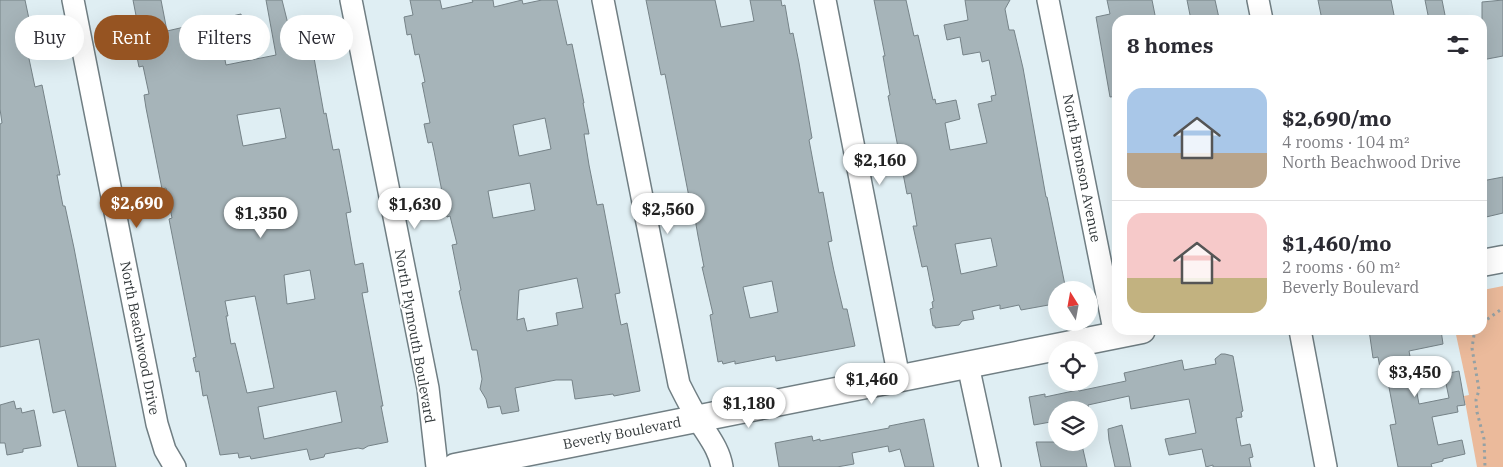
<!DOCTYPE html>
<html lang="en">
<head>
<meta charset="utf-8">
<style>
	body { margin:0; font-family:"IBM Plex Serif",serif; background:#f2f2f3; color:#2b2b33; height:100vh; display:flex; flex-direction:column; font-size:19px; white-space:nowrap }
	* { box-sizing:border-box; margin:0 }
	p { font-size:16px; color:#7c7c81 }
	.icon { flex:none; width:28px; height:28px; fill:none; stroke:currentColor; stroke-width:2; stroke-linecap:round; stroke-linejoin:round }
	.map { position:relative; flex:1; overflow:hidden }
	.panel { position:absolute; left:1112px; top:15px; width:375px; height:320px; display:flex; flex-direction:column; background:#fff; border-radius:15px; box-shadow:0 5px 20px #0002 }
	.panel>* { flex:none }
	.top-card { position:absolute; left:15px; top:15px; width:475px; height:45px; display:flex; gap:10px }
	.needle { width:32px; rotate:349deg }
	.controls { position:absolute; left:1048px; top:281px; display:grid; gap:10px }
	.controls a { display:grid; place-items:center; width:50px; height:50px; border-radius:50%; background:#fff; box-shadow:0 5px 20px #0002; font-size:25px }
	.price { position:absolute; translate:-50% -42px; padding:0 11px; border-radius:18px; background:#fff; color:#222; font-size:16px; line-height:32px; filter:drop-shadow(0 1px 2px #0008) }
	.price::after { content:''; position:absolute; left:50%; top:30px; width:15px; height:11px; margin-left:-8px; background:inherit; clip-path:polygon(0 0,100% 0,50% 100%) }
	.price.active { background:#965422; color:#fff }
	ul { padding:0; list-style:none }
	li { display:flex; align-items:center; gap:15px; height:125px; padding:0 15px }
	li+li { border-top:1px solid #e1e1e2 }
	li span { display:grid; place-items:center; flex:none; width:140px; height:100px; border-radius:15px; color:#555 }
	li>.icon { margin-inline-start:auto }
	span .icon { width:60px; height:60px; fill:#fffc; stroke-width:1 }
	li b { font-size:21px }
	h2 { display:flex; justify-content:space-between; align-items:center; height:60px; padding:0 15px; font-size:21px }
	.pill { padding:0 18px; border-radius:22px; background:#fff; box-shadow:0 5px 20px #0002; font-size:18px; line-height:45px }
	.pill.active { background:#965422; color:#fff }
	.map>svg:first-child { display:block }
</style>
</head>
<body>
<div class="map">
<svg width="1503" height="467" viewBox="0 0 1503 467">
	<rect width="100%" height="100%" fill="#dfeef3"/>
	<path fill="#ebba9b" d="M 1503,286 L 1503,467 L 1477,467 L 1464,396 L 1469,395 L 1455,330 L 1482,330 L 1483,290 Z"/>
	<path fill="#a6b4b9" stroke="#768388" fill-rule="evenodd" d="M 0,0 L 25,0 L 36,52 L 28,54 L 35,87 L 42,85 L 60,175 L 57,175 L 63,206 L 65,206 L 74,248 L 116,467 L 78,467 L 65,410 L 53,413 L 39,339 L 0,347 L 0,124 L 2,123 L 0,109 Z
		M 133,0 L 161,0 L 167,31 L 241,14 L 244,30 L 220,34 L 226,65 L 276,55 L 266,0 L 282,0 L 288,24 L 303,22 L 303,25 L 308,24 L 324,114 L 326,113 L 333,150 L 339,149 L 351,212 L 346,213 L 355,265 L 363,263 L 368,292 L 362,293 L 383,406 L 381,406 L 388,442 L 368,446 L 363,449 L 358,448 L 325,454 L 324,457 L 310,460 L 307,449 L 251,459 L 250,456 L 239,458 L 238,453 L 220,455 L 207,395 L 203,396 L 199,371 L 196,372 L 193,358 L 196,357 L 169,219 L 172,218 L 166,188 L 162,189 L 146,108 L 144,95 L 149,94 L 143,66 L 139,67 L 132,32 L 139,31 ZM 280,108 L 286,138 L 243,146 L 237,115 ZM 310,270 L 315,299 L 287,304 L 284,275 ZM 255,296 L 274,388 L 247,393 L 235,343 L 231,344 L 226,316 L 228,316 L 225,301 ZM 336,391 L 342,422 L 264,439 L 258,407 Z
		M 410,0 L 440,0 L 442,9 L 473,2 L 472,0 L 493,0 L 494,7 L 522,0 L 523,4 L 542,0 L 557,0 L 567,45 L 572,44 L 584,103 L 583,103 L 589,134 L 584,134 L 589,165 L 597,205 L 603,204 L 620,293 L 615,294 L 621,325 L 627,323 L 640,391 L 614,396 L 613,394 L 575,399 L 572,380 L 556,380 L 515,388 L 519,411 L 502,414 L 500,406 L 488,408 L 486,399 L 480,389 L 482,379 L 477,350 L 472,350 L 459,291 L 461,290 L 452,245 L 457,244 L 450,216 L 447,217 L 434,151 L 432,142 L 428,143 L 424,124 L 430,123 L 422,83 L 425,82 L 419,54 L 415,55 L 411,34 L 407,35 L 404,17 L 413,15 ZM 545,118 L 551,149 L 519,156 L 513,125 ZM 530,183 L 535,210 L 493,218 L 488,191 ZM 577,278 L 583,308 L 556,313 L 558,325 L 527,331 L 524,318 L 517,320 L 519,290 Z
		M 646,0 L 715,0 L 721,27 L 754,21 L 750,0 L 781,0 L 782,6 L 785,5 L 790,34 L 793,33 L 799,63 L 812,138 L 809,140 L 819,193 L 823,192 L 832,241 L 828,242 L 834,271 L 843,309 L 847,309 L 855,346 L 776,361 L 775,356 L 735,364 L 735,361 L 723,364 L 722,361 L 718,362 L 710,315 L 713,314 L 702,267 L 704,267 L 698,236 L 691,196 L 689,197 L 665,74 L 661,75 ZM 772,281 L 778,312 L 750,318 L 743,287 Z
		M 874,0 L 906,0 L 914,36 L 918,35 L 933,100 L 935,99 L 936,104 L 956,100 L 960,119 L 945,123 L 950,150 L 987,143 L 978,104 L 992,101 L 991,96 L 996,95 L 989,60 L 982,62 L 980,52 L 963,55 L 960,37 L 947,40 L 944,25 L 968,20 L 965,0 L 1010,0 L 1005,9 L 1009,30 L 1014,30 L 1023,68 L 1046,197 L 1047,197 L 1066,290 L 1056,290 L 1056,302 L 1053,302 L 1054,304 L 1021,310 L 1019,305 L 1000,309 L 1000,305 L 972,311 L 974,319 L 962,321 L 959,325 L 935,328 L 935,326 L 933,326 L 930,309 L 933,308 L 932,302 L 934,301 L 927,266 L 922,267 L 913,226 L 917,226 L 911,193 L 907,194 L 888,96 L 890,95 L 883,56 L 885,56 ZM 991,238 L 997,266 L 961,274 L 955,244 Z
		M 1107,0 L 1152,0 L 1156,20 L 1118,20 L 1118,96 L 1110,97 L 1096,17 L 1110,14 Z
		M 1187,0 L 1215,0 L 1219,18 L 1191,20 Z
		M 1318,0 L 1391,0 L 1395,20 L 1322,20 Z
		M 1425,0 L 1442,0 L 1446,20 L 1429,20 Z
		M 1503,0 L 1503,56 L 1482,60 L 1482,2 Z
		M 1503,177 L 1503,213 L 1482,218 L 1482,181 Z
		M 1369,330 L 1441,330 L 1443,344 L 1409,351 L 1419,404 L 1449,398 L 1444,374 L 1459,371 L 1465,405 L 1457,406 L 1458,412 L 1432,417 L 1438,445 L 1462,440 L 1465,454 L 1443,459 L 1443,461 L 1431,464 L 1432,467 L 1398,467 L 1390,425 L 1396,424 L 1388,382 L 1383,383 L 1378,357 L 1373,358 Z
		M 1221,354 L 1225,354 L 1233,356 L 1243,411 L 1241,412 L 1242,417 L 1236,418 L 1241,446 L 1250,444 L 1253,457 L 1249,458 L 1251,467 L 1213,467 L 1213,465 L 1206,467 L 1202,449 L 1169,455 L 1165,439 L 1196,433 L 1189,399 L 1131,409 L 1129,396 L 1088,405 L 1089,410 L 1056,410 L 1056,421 L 1034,425 L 1029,397 L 1045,394 L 1045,397 L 1078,390 L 1079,391 L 1126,381 L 1124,373 L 1182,360 L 1184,370 L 1216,364 L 1215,359 Z
		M 14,401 L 16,409 L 21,408 L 22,413 L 34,410 L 41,446 L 23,449 L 23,452 L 7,455 L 5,443 L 0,443 L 0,405 Z
		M 924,419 L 934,467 L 905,467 L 900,449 L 889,452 L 888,446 L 852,453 L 854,464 L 837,467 L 779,467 L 775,443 L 812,436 L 813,441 L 820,439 L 820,441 L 889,428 L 889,426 Z
		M 1122,425 L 1128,452 L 1131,467 L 1115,467 L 1109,440 L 1108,429 Z
		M 1036,442 L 1079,442 L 1080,446 L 1082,445 L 1087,467 L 1041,467 Z"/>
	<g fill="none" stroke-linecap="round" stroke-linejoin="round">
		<defs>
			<path id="minor" d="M 73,0 L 157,424 L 165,450 L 175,467
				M 351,0 L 428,388 L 437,467
				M 603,0 L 679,384 C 685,396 691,408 698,419 C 707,435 719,448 722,467
				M 825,0 L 899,378
				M 1048,0 L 1115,335
				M 1258,0 L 1262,20
				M 1300,330 L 1326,467
				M 968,365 L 990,467"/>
			<path id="major" d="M 1482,263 L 1503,259
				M 455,467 L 1142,330"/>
		</defs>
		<use href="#minor" stroke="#707e83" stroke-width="24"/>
		<use href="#major" stroke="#707e83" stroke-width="29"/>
		<path stroke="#95a1a4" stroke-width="3" stroke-dasharray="2.5 4" stroke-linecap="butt" d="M 1482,323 L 1503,308
			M 1478,330 L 1474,335 L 1472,348 L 1479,390 L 1476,400 L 1477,412 L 1484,439 L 1485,467"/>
		<use href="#minor" stroke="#fff" stroke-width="21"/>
		<use href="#major" stroke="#fff" stroke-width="26"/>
	</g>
	<g text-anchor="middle" stroke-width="4" stroke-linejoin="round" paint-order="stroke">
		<g font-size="14" fill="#313739" stroke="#fff">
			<text transform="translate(1082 168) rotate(79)" y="5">North Bronson Avenue</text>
			<text transform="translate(415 336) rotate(80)" y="5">North Plymouth Boulevard</text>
			<text transform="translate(140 338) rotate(79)" y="5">North Beachwood Drive</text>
			<text transform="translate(622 433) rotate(-11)" y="5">Beverly Boulevard</text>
		</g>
	</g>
</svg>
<div class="controls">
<a><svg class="needle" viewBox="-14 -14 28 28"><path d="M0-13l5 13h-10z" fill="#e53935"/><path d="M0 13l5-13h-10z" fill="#7c7c81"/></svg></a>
<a><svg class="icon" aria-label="locate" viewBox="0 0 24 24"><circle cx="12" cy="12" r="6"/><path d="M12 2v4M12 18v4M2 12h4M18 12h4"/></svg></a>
<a><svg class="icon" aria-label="layers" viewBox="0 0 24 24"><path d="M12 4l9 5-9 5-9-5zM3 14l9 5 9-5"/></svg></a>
</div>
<b class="price" style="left:880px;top:186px">$2,160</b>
<b class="price active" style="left:137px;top:229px">$2,690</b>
<b class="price" style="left:415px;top:230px">$1,630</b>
<b class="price" style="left:668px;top:235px">$2,560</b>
<b class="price" style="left:261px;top:239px">$1,350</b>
<b class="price" style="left:1415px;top:398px">$3,450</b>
<b class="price" style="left:872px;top:405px">$1,460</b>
<b class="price" style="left:749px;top:429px">$1,180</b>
<div class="top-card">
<a class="pill">Buy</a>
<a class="pill active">Rent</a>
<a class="pill">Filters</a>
<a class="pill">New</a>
</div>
<section class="panel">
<h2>8 homes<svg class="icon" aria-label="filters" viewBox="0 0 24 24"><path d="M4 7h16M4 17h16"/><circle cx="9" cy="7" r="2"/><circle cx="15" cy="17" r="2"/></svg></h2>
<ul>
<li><span style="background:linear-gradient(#a9c7e8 65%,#b9a48a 0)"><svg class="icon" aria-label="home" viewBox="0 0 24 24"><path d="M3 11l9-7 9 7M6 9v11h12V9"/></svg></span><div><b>$2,690/mo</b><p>4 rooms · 104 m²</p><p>North Beachwood Drive</p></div></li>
<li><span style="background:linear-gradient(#f6c9c9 65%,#c2b280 0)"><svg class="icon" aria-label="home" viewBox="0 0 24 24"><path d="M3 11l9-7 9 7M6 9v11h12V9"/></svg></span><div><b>$1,460/mo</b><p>2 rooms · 60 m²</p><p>Beverly Boulevard</p></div></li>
</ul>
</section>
</div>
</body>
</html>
